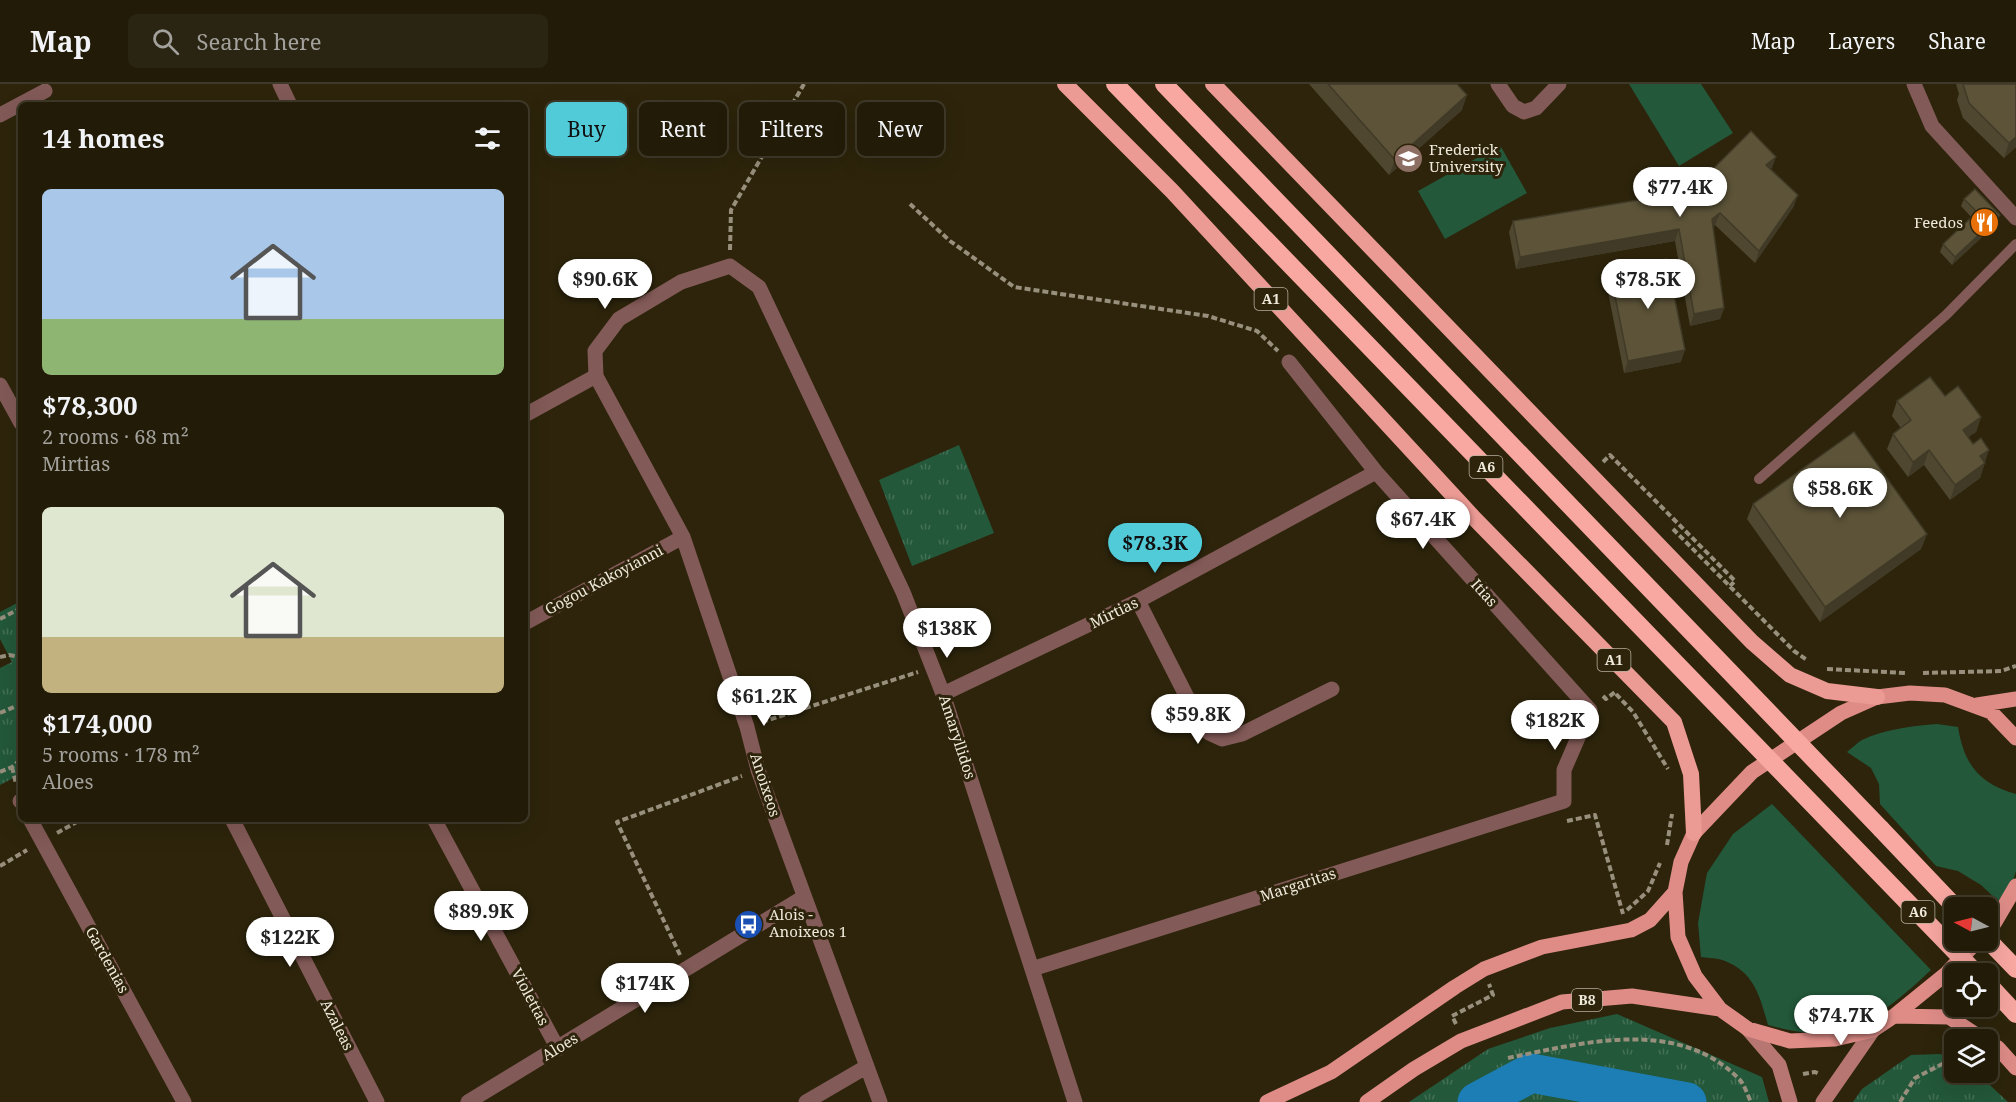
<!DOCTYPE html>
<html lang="en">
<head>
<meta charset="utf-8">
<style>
	body { margin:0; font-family:"Noto Serif",serif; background:#2a2412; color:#f1f3f6; height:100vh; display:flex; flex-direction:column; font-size:22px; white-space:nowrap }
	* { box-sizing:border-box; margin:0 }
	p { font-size:20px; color:#a2a19c }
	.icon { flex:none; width:33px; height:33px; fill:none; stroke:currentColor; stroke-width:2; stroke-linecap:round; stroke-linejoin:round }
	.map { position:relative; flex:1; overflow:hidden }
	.sheet { position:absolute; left:18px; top:18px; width:510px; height:720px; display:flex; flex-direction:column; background:#221b08; border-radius:9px; box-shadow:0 6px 24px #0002,0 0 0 2px #3f3929 }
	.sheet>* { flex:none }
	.banner { position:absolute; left:546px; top:18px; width:570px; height:54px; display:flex; gap:12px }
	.needle { width:39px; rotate:277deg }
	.controls { position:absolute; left:1944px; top:813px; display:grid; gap:12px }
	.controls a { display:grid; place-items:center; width:54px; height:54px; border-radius:9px; background:#221b08; box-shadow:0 6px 24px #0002,0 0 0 2px #3f3929; font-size:30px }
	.price { position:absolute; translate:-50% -51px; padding:0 14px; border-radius:21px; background:#fff; color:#222; font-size:20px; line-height:39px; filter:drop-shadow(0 2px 3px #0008) }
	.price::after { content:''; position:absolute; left:50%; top:36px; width:18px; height:14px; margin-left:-9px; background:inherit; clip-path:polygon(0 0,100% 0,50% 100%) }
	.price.active { background:#52cbd8; color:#111 }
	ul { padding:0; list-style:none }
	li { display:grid; align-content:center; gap:12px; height:318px; padding:0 24px }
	li span { display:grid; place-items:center; height:186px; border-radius:9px; color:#555 }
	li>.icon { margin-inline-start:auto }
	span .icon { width:108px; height:108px; fill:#fffc; stroke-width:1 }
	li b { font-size:26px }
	h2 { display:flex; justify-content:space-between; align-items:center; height:72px; padding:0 24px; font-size:26px }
	.tag { padding:0 21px; border-radius:9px; background:#221b08; box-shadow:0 6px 24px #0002,0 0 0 2px #3f3929; font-size:21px; line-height:54px }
	.tag.active { background:#52cbd8; color:#111 }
	header { display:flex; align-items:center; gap:36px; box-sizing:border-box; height:84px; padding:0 30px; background:#221b08; border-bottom:2px solid #3f3929 }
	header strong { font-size:28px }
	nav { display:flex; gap:33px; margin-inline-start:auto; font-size:21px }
	.search { width:420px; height:54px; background:#2a2412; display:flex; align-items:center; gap:15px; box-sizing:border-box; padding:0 21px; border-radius:9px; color:#a2a19c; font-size:22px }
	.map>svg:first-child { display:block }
</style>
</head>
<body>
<header>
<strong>Map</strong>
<div class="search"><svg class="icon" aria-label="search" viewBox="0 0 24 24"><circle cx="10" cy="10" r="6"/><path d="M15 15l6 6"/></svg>Search here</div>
<nav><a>Map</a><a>Layers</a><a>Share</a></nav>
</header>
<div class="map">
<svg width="2016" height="1018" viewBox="0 0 2016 1018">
	<defs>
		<pattern id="park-tufts" width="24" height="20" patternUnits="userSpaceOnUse" patternTransform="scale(1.5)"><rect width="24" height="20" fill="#23583a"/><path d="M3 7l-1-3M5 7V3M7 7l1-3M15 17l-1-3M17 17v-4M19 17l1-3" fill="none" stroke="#437056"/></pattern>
	</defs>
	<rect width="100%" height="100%" fill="#2d240b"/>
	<path fill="#23583a" d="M 1629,0 L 1701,0 L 1733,49 L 1679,82 Z
		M 1500,61 L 1527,109 L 1445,155 L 1418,107 Z
		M 1937,640 L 1958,643 C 1964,680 1979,700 2016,710 L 2016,787 L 2013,797 L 1998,817 L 1981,801 L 1958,787 L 1936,782 L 1880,720 L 1879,700 L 1871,684 L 1847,668 C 1852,664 1857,659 1862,656 C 1884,645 1913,642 1937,640 Z
		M 1772,720 L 1931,886 C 1904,911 1867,946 1829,949 C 1809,951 1787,946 1768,941 C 1760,913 1755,889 1725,877 C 1718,874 1709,874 1701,873 L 1698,839 L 1707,789 L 1733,750 Z"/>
	<path fill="url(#park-tufts)" d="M 959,361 L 994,449 L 912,482 L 879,396 Z
		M 21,517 L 21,690 L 0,701 L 0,584 L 12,578 L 0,555 L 0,528 Z
		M 1617,930 L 1762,993 L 1769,1018 L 1409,1018 L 1488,965 L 1550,944 Z
		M 1940,970 L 1954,974 L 1954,988 L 1977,989 L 2008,1018 L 1853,1018 L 1862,1005 L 1911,971 Z"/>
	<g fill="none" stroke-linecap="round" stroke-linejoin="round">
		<path stroke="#1d7db5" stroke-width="39" d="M 1477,1018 L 1531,989 L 1687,1018"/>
		<path stroke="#98907d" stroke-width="4" stroke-dasharray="6 3" stroke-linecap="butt" d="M 910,120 L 950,157 L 1014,203 L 1208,232 L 1257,247 L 1278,267
			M 730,166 L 731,126 L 804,0
			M 1603,378 L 1610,371 L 1735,497 L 1730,502
			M 1673,445 L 1794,567 L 1807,576
			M 0,535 L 21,524
			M 0,573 L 9,571 L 21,573
			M 1827,585 L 1906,589
			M 1923,589 L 2001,587 L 2016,582
			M 1616,610 L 1633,628 L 1668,685
			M 1603,612 L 1606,615 L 1615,608
			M 0,629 L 21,620
			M 762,638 L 918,588
			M 12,683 L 16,700
			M 0,688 L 12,683 L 21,675
			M 1567,737 L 1595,731 L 1623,830
			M 57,749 L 82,735
			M 1667,761 L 1672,730
			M 0,782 L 27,766
			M 1627,826 L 1648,807 L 1660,779
			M 680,871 L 617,738 L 742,692
			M 1456,940 L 1452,932 L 1493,911 L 1489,900
			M 1508,974 C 1582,959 1677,933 1738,994 C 1744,999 1747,1010 1751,1018
			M 1803,990 L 1815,988 L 1820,990
			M 1900,1018 L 1915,994 L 1954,974"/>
		<path stroke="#825a57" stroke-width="10" d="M 1759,395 L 1946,231 L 2016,160"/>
		<path stroke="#825a57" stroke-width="15" d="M 280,0 L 290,21
			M 1498,0 L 1513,22 L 1524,28 L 1536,24 L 1559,0
			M 1914,0 L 1932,42 L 2016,134
			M 0,31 L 45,7
			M 596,292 L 683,453 L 747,643 L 758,686 L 880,1018
			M 0,301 L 21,339
			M 525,331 L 596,292 L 595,267 L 619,235 L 681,198 L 730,182 L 759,203 L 903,508 L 943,610 L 1075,1018
			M 1138,517 L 1192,623 L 1209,649 L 1222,655 L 1242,650 L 1332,605
			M 525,539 L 683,453
			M 943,610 L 1138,517 L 1376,388
			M 20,717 L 21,718
			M 30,735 L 184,1018
			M 232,735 L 377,1018
			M 434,735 L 558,965
			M 1032,885 L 1564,717 L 1564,686 L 1590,626 L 1376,388 L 1289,278
			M 468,1018 L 804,813
			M 806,1018 L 866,983"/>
		<path stroke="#b77672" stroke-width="15" d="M 1748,945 L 1779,981 L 1790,1018
			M 1823,1018 L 1873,946"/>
		<path stroke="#df8c87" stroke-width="15" d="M 1977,621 L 2016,615
			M 1988,846 L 1995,838 L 2016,802
			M 1978,856 L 1947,889 L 1894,932 L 1873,946 L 1835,955 L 1790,957 L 1748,945 L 1720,925 L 1695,892 L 1678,853 L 1675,808 L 1681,778 L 1694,749 L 1752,688 L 1841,629 L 1877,613 L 1910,609 L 1945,611 L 1991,628 L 2016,654
			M 1894,932 L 1949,933 L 1984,956
			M 1988,958 L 1998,964 L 2016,984
			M 1267,1018 L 1331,988 L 1455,903 L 1484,885 L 1542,863 L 1631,846 L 1650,836 L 1675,808
			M 1367,1018 L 1414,985 L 1461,957 L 1562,918 L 1632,912 L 1720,925"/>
		<path stroke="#ec9a94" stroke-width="16" d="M 1065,0 L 1172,107 L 1473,433 L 1674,638 L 1691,690 L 1694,749
			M 1213,0 L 1752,558 L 1790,591 L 1827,607 L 1877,613"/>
		<path stroke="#f8a7a1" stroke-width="18" d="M 1881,745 L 1956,824
			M 1988,856 L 2016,885
			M 1988,900 L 2016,930"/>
		<path stroke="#f8a7a1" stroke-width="18" d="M 1115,0 L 1977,890
			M 1164,0 L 1881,745"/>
	</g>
	<path fill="#4f4730" d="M 1309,0 L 1457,0 L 1462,26 L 1389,91 Z
		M 1956,0 L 2016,0 L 2016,63 L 2004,74 L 1963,34 L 1957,16 L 1959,10 Z
		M 1772,84 L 1770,85 L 1794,122 L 1755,179 L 1715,141 L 1713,143 L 1724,224 L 1720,235 L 1690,242 L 1675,157 L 1516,185 L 1509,148 L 1513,137 L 1691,107 Z
		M 1964,115 L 2000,131 L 1997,139 L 1952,181 L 1940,168 L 1943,160 L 1972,134 L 1961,122 Z
		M 1610,187 L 1681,278 L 1624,289 L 1606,198 Z
		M 1945,312 L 1981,333 L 1976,348 L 1968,353 L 1985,378 L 1980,394 L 1950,416 L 1924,381 L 1908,393 L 1887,365 L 1893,350 L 1901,344 L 1892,332 L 1897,317 Z
		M 1753,420 L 1927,450 L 1921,465 L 1820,538 L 1747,435 Z"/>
	<path fill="#403a27" d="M 1467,11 L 1462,26 L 1389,91 L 1395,76 Z
		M 2016,53 L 2016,63 L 2004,74 L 2009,59 Z
		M 1776,73 L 1772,84 L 1762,93 L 1766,81 Z
		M 1798,111 L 1794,122 L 1755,179 L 1759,167 Z
		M 1720,129 L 1715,141 L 1708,147 L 1712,135 Z
		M 2000,131 L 1997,139 L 1952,181 L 1955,173 Z
		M 1679,145 L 1675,157 L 1516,185 L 1520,173 Z
		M 1724,224 L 1720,235 L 1690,242 L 1694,230 Z
		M 1685,266 L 1681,278 L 1624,289 L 1628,277 Z
		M 1981,333 L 1976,348 L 1957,361 L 1963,346 Z
		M 1929,366 L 1924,381 L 1908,393 L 1913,378 Z
		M 1989,366 L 1980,394 L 1950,416 L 1955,401 L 1980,372 Z
		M 1927,450 L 1921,465 L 1820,538 L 1825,523 Z"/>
	<path fill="#5c5338" stroke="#403a27" stroke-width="1.5" d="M 1328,0 L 1457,0 L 1467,11 L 1395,76 Z
		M 1963,0 L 2016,0 L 2016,53 L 2009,59 L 1969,19 Z
		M 1751,47 L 1776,73 L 1766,81 L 1798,111 L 1759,167 L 1720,129 L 1712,135 L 1724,224 L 1694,230 L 1679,145 L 1520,173 L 1513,137 L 1691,107 Z
		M 1975,105 L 2000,131 L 1955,173 L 1943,160 L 1977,128 L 1964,115 Z
		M 1667,175 L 1685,266 L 1628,277 L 1610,187 Z
		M 1930,293 L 1945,312 L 1958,302 L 1981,333 L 1963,346 L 1973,360 L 1981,354 L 1989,366 L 1980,372 L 1985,379 L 1955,401 L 1929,366 L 1913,378 L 1893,350 L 1911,336 L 1897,317 Z
		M 1854,348 L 1927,450 L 1825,523 L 1753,420 Z"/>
	<defs>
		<symbol id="university-disc" viewBox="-11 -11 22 22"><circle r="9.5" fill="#8d6e63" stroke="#2d240b"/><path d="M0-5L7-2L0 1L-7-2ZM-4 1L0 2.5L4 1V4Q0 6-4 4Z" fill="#fff"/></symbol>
		<symbol id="restaurant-disc" viewBox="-11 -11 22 22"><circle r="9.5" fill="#e8710a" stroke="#2d240b"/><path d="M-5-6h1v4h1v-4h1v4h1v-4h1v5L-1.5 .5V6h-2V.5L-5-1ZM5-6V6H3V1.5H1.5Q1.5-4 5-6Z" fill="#fff"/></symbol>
		<symbol id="bus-disc" viewBox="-11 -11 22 22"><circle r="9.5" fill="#1a4fb4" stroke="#2d240b"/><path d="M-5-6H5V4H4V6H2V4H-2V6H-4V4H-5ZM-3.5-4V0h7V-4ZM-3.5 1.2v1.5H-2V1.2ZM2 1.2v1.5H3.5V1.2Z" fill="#fff"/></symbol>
	</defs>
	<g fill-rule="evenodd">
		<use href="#university-disc" x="1392" y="58" width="33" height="33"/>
		<use href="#restaurant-disc" x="1968" y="122" width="33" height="33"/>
		<use href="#bus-disc" x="732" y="824" width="33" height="33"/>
	</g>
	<g text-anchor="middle" stroke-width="6" stroke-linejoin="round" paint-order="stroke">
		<g fill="#2d240b" stroke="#b6af9d" stroke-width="1.5">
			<rect x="1254.5" y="204" width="33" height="22" rx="4.5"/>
			<rect x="1469.5" y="372" width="33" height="22" rx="4.5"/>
			<rect x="1597.5" y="565" width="33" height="22" rx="4.5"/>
			<rect x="1901.5" y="817" width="33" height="22" rx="4.5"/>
			<rect x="1572" y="905" width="30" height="22" rx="4.5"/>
		</g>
		<g font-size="14" font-weight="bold" fill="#f0eadb">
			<text x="1271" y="220">A1</text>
			<text x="1486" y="388">A6</text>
			<text x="1614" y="581">A1</text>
			<text x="1918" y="833">A6</text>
			<text x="1587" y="921">B8</text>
		</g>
		<g font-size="15" fill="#f0eadb" stroke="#2d240b" text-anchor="start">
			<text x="1429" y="71">Frederick<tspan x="1429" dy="17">University</tspan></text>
			<text x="1963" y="144" text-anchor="end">Feedos</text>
			<text x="769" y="836">Alois -<tspan x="769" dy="17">Anoixeos 1</tspan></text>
		</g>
		<g font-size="15" fill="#f0eadb" stroke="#2d240b">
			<text transform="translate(604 496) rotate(-28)" y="5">Gogou Kakoyianni</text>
			<text transform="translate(1484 509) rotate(48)" y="5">Itias</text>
			<text transform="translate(1114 529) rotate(-26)" y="5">Mirtias</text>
			<text transform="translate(957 653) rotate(72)" y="5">Amaryllidos</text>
			<text transform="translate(765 701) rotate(72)" y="5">Anoixeos</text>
			<text transform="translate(1298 801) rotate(-18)" y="5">Margaritas</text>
			<text transform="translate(107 876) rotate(61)" y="5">Gardenias</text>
			<text transform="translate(530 913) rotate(62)" y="5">Violettas</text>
			<text transform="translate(337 941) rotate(63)" y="5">Azaleas</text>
			<text transform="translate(560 963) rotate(-31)" y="5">Aloes</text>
		</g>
	</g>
</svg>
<div class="controls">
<a><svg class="needle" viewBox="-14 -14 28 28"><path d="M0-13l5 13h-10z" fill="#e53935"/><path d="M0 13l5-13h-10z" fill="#a2a19c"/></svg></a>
<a><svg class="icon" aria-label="locate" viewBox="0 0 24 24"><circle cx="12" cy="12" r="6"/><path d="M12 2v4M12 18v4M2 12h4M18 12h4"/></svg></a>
<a><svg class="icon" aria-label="layers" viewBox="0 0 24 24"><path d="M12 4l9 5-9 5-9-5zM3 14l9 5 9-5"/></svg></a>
</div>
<b class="price" style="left:1680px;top:134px">$77.4K</b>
<b class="price" style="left:605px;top:226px">$90.6K</b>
<b class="price" style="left:1648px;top:226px">$78.5K</b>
<b class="price" style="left:1840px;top:435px">$58.6K</b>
<b class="price" style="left:1423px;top:466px">$67.4K</b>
<b class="price active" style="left:1155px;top:490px">$78.3K</b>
<b class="price" style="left:947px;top:575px">$138K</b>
<b class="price" style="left:764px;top:643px">$61.2K</b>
<b class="price" style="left:1198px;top:661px">$59.8K</b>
<b class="price" style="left:1555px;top:667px">$182K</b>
<b class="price" style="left:481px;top:858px">$89.9K</b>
<b class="price" style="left:290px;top:884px">$122K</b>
<b class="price" style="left:645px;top:930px">$174K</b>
<b class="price" style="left:1841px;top:962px">$74.7K</b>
<div class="banner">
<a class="tag active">Buy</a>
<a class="tag">Rent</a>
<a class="tag">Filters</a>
<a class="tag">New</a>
</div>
<section class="sheet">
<h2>14 homes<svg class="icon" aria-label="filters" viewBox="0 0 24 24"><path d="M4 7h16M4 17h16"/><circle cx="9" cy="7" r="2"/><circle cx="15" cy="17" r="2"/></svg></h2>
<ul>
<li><span style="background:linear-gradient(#a9c7e8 70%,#8fb573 0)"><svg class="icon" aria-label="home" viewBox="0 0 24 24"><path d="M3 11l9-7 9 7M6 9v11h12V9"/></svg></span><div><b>$78,300</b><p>2 rooms · 68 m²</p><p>Mirtias</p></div></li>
<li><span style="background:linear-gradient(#dfe7d0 70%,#c2b280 0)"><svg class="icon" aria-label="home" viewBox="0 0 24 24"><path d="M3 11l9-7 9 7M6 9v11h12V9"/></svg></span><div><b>$174,000</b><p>5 rooms · 178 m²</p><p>Aloes</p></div></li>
</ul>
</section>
</div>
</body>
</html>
